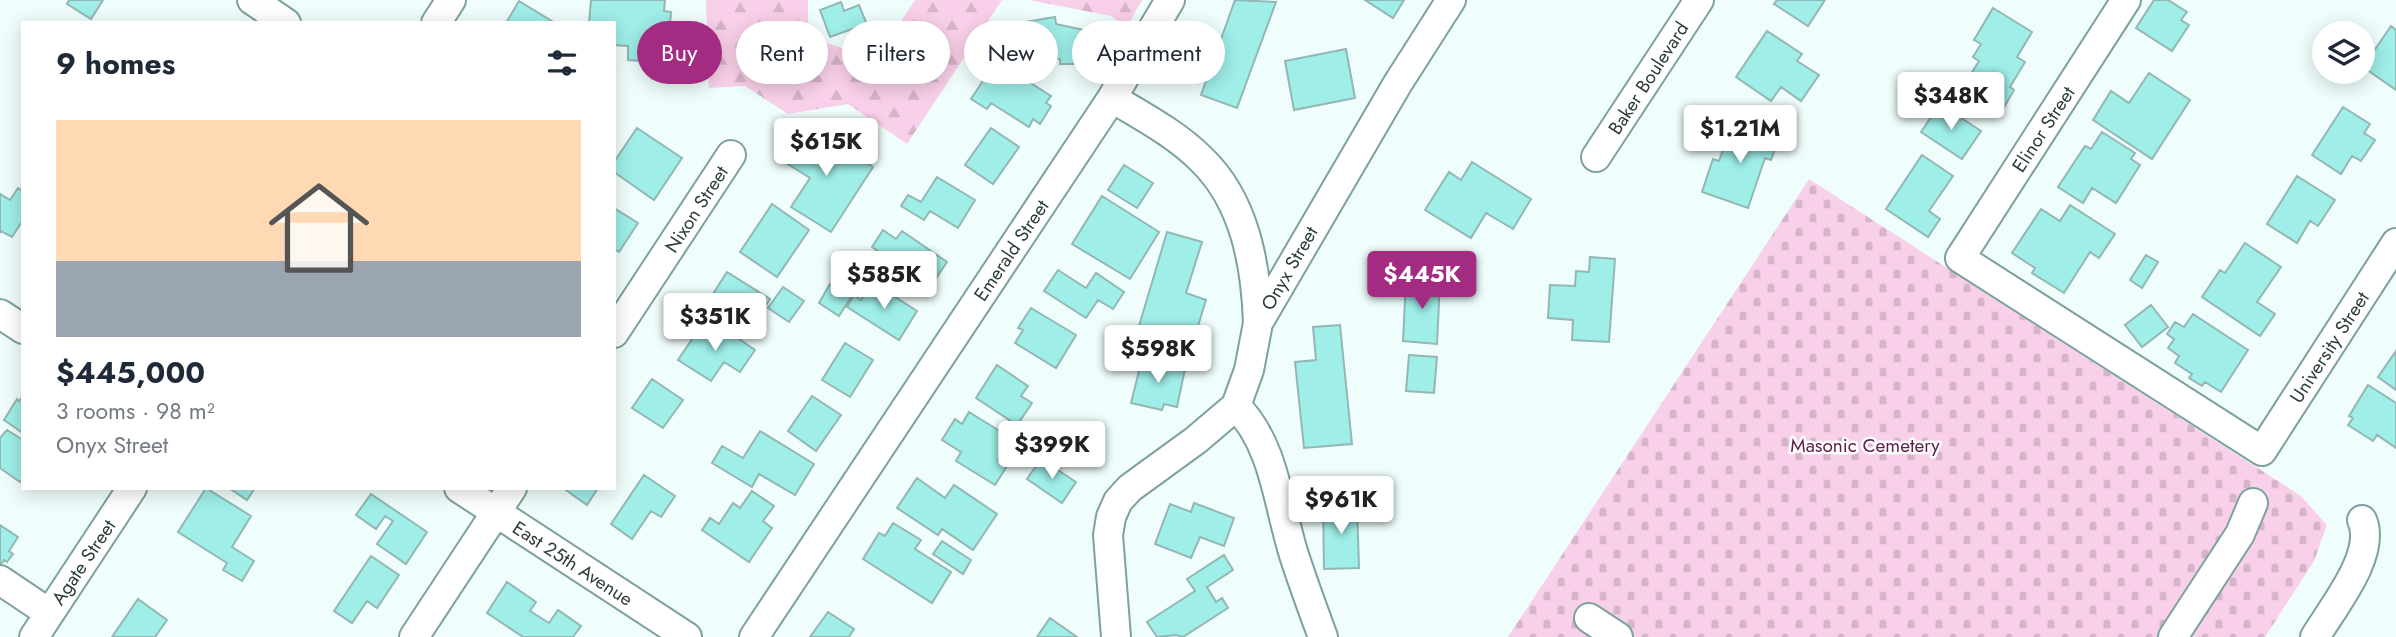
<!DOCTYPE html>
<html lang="en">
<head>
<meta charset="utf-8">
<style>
	body { margin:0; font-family:Jost,sans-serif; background:#f6f6f7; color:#1f2937; height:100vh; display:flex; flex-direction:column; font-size:26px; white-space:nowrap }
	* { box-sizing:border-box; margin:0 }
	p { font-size:23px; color:#747a83 }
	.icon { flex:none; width:38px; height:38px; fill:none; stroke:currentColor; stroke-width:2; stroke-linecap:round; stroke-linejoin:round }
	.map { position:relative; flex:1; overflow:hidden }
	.sheet { position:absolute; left:21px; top:21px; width:595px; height:469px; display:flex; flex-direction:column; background:#fff; border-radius:0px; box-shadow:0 4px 18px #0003 }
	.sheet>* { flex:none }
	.top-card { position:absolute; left:637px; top:21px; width:665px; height:63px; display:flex; gap:14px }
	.buttons { position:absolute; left:2312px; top:21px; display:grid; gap:14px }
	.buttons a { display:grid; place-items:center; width:63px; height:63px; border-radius:50%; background:#fff; box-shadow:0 4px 18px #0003; font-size:35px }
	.price { position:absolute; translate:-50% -60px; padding:0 16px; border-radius:7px; background:#fff; color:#222; font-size:23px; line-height:46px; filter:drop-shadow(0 2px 4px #0008) }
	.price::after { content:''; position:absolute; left:50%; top:42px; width:21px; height:16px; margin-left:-10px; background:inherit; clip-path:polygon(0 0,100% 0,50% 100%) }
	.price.on { background:#a32b82; color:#fff }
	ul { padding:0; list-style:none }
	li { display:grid; align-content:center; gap:14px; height:371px; padding:0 35px }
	li span { display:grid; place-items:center; height:217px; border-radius:0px; color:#555 }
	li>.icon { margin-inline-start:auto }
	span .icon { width:126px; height:126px; fill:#fffc; stroke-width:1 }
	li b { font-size:30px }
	h2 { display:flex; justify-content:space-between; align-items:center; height:84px; padding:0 35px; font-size:30px }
	.chip { padding:0 24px; border-radius:32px; background:#fff; box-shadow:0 4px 18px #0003; font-size:24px; line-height:63px }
	.chip.on { background:#a32b82; color:#fff }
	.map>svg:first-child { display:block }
</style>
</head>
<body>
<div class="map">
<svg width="2396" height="637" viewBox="0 0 2396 637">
	<defs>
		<pattern id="forest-firs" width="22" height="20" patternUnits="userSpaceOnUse" patternTransform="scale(1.75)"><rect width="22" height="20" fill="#f9d0e9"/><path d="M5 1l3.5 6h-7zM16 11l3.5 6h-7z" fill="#d6b4c9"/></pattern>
		<pattern id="cemetery-stones" width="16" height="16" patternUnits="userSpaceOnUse" patternTransform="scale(1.75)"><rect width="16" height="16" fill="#f9d0e9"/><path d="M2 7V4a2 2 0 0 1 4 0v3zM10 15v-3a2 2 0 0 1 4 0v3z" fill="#d6b4c9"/></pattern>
	</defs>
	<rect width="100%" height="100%" fill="#effefc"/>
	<path fill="url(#forest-firs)" d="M 706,0 L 808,0 L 808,37 L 876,59 L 915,0 L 1002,0 L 907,144 L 848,104 L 788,114 L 745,86 L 709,88 Z
		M 1029,0 L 1142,0 L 1127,27 L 1111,16 Z"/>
	<path fill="url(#cemetery-stones)" d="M 1809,179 L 2301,496 L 2327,525 L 2314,561 L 2265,637 L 1508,637 Z"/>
	<path fill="#9feee8" stroke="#92b7b4" stroke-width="2" d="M 69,0 L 103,0 L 91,19 L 67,4 Z
		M 591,0 L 665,0 L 664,11 L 671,12 L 667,63 L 628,60 L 628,46 L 614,45 L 614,23 L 589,23 Z
		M 1235,0 L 1276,2 L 1237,108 L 1201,95 Z
		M 1365,0 L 1404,0 L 1393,18 Z
		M 1777,0 L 1825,0 L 1808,26 L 1774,4 Z
		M 2154,0 L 2168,0 L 2187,12 L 2181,20 L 2189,25 L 2172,51 L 2136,28 Z
		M 519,1 L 555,23 L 506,23 Z
		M 841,2 L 844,11 L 859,5 L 870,32 L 855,37 L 852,29 L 830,37 L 820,10 Z
		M 1993,8 L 2032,32 L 2017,57 L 2025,62 L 2010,87 L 2014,90 L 2003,109 L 1964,85 L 1979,61 L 1973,57 L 1981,44 L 1974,40 Z
		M 1055,17 L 1056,24 L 1093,32 L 1089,50 L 1080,51 L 1080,64 L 1060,64 L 1060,59 L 1051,59 L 1051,63 L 1019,62 L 1019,23 Z
		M 2391,26 L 2396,30 L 2396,90 L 2363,67 Z
		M 1767,31 L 1802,54 L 1797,61 L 1819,75 L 1801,101 L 1781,87 L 1771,101 L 1736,77 Z
		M 1346,49 L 1355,98 L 1294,110 L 1285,61 Z
		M 992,67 L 1011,79 L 1015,73 L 1051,96 L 1046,103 L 1051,106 L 1040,124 L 1033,119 L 1029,127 L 991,103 L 987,109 L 971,99 Z
		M 2149,73 L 2190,100 L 2152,159 L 2093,120 L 2111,91 L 2129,103 Z
		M 1940,104 L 1981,131 L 1962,159 L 1921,132 Z
		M 2343,107 L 2370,124 L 2364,133 L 2375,140 L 2361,161 L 2352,156 L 2341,174 L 2312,155 Z
		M 1733,121 L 1779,138 L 1771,160 L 1765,158 L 1748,208 L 1702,192 L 1713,159 L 1719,161 Z
		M 809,127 L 873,167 L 831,232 L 791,207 L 810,178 L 786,163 Z
		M 637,128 L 682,158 L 654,200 L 614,172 L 614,162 Z
		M 991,128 L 1019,147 L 993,184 L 965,165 Z
		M 2102,132 L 2135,153 L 2131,159 L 2140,165 L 2116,203 L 2092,188 L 2083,203 L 2058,187 L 2085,146 L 2091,149 Z
		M 1922,155 L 1953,176 L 1929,211 L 1940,219 L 1928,237 L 1886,209 Z
		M 1472,162 L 1531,199 L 1513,229 L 1486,213 L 1471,238 L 1425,210 L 1449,172 L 1461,180 Z
		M 1124,165 L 1153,183 L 1137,208 L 1108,190 Z
		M 2297,176 L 2335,200 L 2318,226 L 2310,221 L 2297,243 L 2267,224 Z
		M 937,177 L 975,200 L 958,228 L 930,211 L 924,220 L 901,206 L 908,195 L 921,202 Z
		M 18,188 L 23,191 L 23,220 L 12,237 L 1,231 L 0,233 L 0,194 L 10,200 Z
		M 1102,196 L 1159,232 L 1130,279 L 1072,244 Z
		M 772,204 L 809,230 L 777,277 L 740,252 Z
		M 2070,205 L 2115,234 L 2099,258 L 2090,252 L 2064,293 L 2032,273 L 2035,268 L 2012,253 L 2041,209 L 2060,221 Z
		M 614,208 L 638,223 L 619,252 L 614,249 Z
		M 883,230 L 896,239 L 902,231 L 947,262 L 930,287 L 872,247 Z
		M 1167,232 L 1202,242 L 1186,293 L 1206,300 L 1193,342 L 1139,326 Z
		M 2245,243 L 2281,267 L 2257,302 L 2275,314 L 2260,336 L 2202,297 L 2220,270 L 2225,273 Z
		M 2146,255 L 2158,262 L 2142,288 L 2130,280 Z
		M 1590,257 L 1615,259 L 1609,342 L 1572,340 L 1573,320 L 1548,318 L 1550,285 L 1575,286 L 1576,271 L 1589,272 Z
		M 1058,270 L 1086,288 L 1096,273 L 1124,292 L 1113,309 L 1098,300 L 1086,318 L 1044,291 Z
		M 727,272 L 770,299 L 753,325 L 741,318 L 737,325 L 706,305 Z
		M 1406,279 L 1440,281 L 1437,344 L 1403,341 Z
		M 872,282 L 917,311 L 899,340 L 847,307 L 854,295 L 861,300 Z
		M 830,284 L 851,297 L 839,316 L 819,303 Z
		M 783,287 L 804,301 L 789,322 L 768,308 Z
		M 2151,305 L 2168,327 L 2142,347 L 2125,325 Z
		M 1031,308 L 1076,335 L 1056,368 L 1015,343 L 1023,330 L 1018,328 Z
		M 2193,314 L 2248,350 L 2221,392 L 2205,382 L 2202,386 L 2189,378 L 2192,374 L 2175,363 L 2179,356 L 2168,348 L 2174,339 L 2167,334 L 2175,322 L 2184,327 Z
		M 1340,325 L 1352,444 L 1304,448 L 1295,362 L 1316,360 L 1313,327 Z
		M 701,326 L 720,339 L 726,330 L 755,350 L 740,372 L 724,362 L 711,381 L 678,360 Z
		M 845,343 L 873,360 L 850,397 L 822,380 Z
		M 2396,351 L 2396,390 L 2378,377 Z
		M 1409,355 L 1437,357 L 1434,393 L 1406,391 Z
		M 1142,359 L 1185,369 L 1177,407 L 1164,404 L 1162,410 L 1131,403 Z
		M 997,365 L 1028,386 L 1021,396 L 1032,403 L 1017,425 L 976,398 Z
		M 652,379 L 683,400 L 663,428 L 632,408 Z
		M 2368,385 L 2396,403 L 2396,448 L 2377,435 L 2373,441 L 2348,425 L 2353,418 L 2349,416 Z
		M 23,396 L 23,433 L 4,420 L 17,399 L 19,401 Z
		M 812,396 L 841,415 L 816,451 L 788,431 Z
		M 969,412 L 1011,438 L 998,460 L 1007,466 L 995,485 L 956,461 L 961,452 L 942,440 L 955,419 L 962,424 Z
		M 7,430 L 23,440 L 23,479 L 20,482 L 0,468 L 0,438 Z
		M 760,431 L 814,464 L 795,495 L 759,474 L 752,487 L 712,463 L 722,446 L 743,458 Z
		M 1041,459 L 1076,482 L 1062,503 L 1027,479 Z
		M 644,475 L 675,496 L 661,517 L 651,511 L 632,539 L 611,524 Z
		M 917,478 L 945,498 L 954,485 L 997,514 L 973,550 L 942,529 L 938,535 L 897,508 Z
		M 206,488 L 251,516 L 232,547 L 254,561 L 242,581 L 223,570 L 227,563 L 178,532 Z
		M 229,488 L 255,488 L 247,500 Z
		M 563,488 L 598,488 L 587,505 Z
		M 752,491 L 774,506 L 763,521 L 772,528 L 749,562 L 702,530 L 710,518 L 719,524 L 733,503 L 740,508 Z
		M 371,494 L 427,532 L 406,564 L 377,544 L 393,521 L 385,516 L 376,529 L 356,515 Z
		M 1194,503 L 1234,518 L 1224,546 L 1200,537 L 1191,558 L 1155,544 L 1170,504 L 1191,512 Z
		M 1323,503 L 1357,503 L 1359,568 L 1324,569 Z
		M 893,523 L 921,540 L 915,549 L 951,572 L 932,603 L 863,559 L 879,533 L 885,536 Z
		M 0,525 L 18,537 L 9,551 L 13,554 L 7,562 L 4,560 L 0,566 Z
		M 942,541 L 971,560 L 963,574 L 933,554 Z
		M 1224,555 L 1233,570 L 1207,587 L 1216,602 L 1222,598 L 1228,608 L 1183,637 L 1176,635 L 1157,637 L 1147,622 L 1195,591 L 1187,579 Z
		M 371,556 L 399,575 L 377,608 L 367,601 L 352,623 L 334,611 Z
		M 507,582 L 536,602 L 530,611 L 549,623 L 558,610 L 581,626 L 573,637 L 523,637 L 487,613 Z
		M 138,599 L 167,620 L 155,637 L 112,637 Z
		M 828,612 L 854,629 L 849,637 L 810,637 Z
		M 1050,618 L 1077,637 L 1037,637 Z"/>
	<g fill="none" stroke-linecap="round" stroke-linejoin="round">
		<defs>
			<path id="minor" d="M 252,0 L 286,23
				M 2126,0 L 1960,258 L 2262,451 L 2396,243
				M 436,23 L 451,0
				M 1112,98 C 1142,116 1176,134 1201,159 C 1245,201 1256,265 1258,323
				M 1596,157 L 1699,0
				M 0,314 L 23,329
				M 614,333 L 731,155
				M 1236,406 C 1275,445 1278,505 1294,555 C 1303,583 1313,610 1323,637
				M 459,488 L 687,637
				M 0,580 L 49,613
				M 1589,618 L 1618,637
				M 34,637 L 132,488
				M 414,637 L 512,488
				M 754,637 L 1112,98 L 1170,0
				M 1116,637 L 1108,535 L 1111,517 L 1118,501 L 1130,488 L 1196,440 L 1236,406 L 1249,370 L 1258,323 L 1398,83 L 1451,0
				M 2173,637 L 2240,534 L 2253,503
				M 2315,637 C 2333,607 2377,554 2362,520"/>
		</defs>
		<use href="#minor" stroke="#7da19e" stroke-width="32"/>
		<use href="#minor" stroke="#fff" stroke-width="28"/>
	</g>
	<g text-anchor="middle" stroke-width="5" stroke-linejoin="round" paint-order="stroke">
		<g font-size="19" fill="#2d3d3b" stroke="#fff">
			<text transform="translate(1648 78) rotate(-57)" y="7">Baker Boulevard</text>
			<text transform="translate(2043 129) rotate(-57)" y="7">Elinor Street</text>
			<text transform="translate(696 209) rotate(-57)" y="7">Nixon Street</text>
			<text transform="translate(1011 250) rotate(-56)" y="7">Emerald Street</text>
			<text transform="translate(1289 268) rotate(-60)" y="7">Onyx Street</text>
			<text transform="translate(2329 347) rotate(-57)" y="7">University Street</text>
			<text transform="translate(83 562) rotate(-56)" y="7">Agate Street</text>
			<text transform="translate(573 563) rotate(33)" y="7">East 25th Avenue</text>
		</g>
		<g font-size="19" fill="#5c1d4a" stroke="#fff">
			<text x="1865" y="452">Masonic Cemetery</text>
		</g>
	</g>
</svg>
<div class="buttons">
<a><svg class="icon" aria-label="layers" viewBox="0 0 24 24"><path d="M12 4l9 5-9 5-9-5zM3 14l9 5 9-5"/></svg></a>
</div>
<b class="price" style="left:1951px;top:132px">$348K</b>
<b class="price" style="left:1740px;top:165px">$1.21M</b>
<b class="price" style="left:826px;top:178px">$615K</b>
<b class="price" style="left:884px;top:311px">$585K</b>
<b class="price on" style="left:1422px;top:311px">$445K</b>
<b class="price" style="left:715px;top:353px">$351K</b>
<b class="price" style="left:1158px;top:385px">$598K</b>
<b class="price" style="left:1052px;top:481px">$399K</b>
<b class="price" style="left:1341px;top:536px">$961K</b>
<div class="top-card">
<a class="chip on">Buy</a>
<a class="chip">Rent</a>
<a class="chip">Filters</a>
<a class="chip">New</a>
<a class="chip">Apartment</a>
</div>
<section class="sheet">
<h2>9 homes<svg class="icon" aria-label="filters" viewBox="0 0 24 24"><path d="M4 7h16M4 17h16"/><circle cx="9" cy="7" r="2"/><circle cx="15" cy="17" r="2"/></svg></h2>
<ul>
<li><span style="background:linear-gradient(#ffd9b3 65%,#9aa5b1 0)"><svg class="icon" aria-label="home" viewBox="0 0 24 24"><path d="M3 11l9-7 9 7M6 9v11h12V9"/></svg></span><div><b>$445,000</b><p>3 rooms · 98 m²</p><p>Onyx Street</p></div></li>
</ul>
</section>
</div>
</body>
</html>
